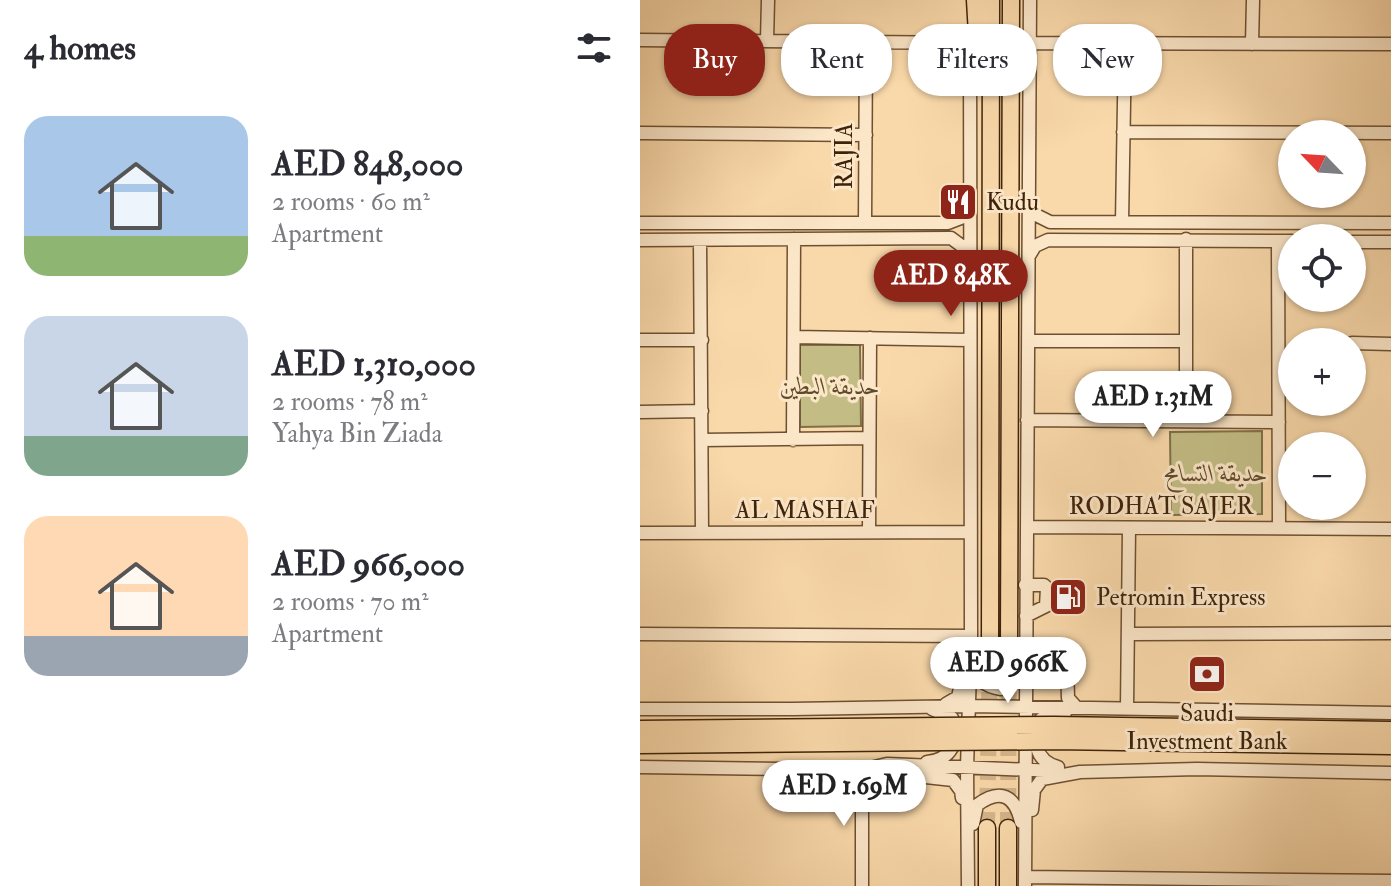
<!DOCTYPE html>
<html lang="en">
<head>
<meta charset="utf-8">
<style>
	body { margin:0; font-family:"IM FELL Double Pica",Amiri,serif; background:#f7f7f7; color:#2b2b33; height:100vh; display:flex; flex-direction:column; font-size:30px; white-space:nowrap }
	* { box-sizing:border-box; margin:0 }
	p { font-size:26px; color:#7c7c81 }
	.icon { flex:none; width:44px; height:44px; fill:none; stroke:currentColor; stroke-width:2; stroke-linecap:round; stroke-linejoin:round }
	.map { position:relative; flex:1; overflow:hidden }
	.sheet { display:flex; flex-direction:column; background:#fff; width:640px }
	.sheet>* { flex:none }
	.guide { position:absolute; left:24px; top:24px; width:606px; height:72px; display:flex; gap:16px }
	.needle { width:52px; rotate:295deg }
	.controls { position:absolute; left:638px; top:120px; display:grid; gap:16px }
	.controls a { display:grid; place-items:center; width:88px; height:88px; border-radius:50%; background:#fff; box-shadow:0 2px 6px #0004; font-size:40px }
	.price { position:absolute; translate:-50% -68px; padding:0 18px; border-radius:28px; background:#fff; color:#222; font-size:26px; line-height:52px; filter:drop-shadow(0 2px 4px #0008) }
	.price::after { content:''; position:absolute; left:50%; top:48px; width:24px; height:18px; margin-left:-12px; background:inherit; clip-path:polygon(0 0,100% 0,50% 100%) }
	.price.on { background:#8f2418; color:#fff }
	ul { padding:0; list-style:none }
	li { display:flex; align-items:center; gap:24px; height:200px; padding:0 24px }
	li span { display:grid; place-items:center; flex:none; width:224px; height:160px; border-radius:24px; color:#555 }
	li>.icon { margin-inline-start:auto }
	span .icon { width:96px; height:96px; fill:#fffc; stroke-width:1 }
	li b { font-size:34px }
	h2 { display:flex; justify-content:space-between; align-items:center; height:96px; padding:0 24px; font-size:34px }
	.chip { padding:0 28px; border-radius:32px; background:#fff; box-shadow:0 2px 6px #0004; font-size:28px; line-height:72px }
	.chip.on { background:#8f2418; color:#fff }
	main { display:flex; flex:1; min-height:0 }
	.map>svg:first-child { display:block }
</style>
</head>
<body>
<main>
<section class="sheet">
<h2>4 homes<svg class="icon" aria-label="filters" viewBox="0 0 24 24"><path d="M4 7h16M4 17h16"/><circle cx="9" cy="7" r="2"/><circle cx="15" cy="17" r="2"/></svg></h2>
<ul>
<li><span style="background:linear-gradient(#a9c7e8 75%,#8fb573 0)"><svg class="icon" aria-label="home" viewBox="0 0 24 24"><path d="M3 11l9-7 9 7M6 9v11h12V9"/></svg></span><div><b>AED 848,000</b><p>2 rooms · 60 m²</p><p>Apartment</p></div></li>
<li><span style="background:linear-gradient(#c9d6e8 75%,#7fa58c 0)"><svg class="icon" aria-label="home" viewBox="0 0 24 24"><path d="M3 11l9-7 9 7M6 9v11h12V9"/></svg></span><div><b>AED 1,310,000</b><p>2 rooms · 78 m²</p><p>Yahya Bin Ziada</p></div></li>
<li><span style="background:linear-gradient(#ffd9b3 75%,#9aa5b1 0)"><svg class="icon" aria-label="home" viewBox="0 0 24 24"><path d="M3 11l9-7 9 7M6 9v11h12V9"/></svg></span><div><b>AED 966,000</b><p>2 rooms · 70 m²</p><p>Apartment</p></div></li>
</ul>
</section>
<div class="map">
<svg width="751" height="886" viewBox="0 0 751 886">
	<rect width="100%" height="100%" fill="#f9d8aa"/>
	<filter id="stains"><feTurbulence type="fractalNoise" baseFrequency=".0025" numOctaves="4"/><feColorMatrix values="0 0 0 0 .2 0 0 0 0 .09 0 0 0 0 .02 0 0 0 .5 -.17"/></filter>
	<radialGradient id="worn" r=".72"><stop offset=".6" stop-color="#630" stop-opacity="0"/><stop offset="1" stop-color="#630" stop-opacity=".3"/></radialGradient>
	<path fill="#c3bd85" stroke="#807048" stroke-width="2" d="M 160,345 L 220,345 L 221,426 L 160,427 Z
		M 622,431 L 622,514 L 531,515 L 530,432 Z"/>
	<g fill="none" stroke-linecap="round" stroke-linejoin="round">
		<path stroke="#d4b48a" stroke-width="16" stroke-dasharray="16 8" stroke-linecap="butt" d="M 347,828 L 350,651
			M 368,828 L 369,650"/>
		<defs>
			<path id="minor" d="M 0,40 L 330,43
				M 127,41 L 128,0
				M 390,43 L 751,44
				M 612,44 L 613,0
				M 483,132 L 751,133
				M 0,133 L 226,135
				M 390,205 L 394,214 L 410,222 L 751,223
				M 482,222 L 485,43
				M 0,223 L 308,223 L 321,218 L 330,206
				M 225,223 L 226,42
				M 546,239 L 546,421
				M 0,240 L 311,238 L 330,252
				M 60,241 L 62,533
				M 638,241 L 639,528
				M 712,242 L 751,242
				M 389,256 L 395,246 L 408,240 L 652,241
				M 154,337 L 329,340
				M 0,340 L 62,340
				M 388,341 L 546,341
				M 712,343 L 751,344
				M 0,412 L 62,411
				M 387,420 L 639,422
				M 62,440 L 229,438
				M 153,440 L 154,239
				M 387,527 L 751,529
				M 229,532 L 230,338
				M 0,533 L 331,532
				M 385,585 L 404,585 L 407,588 L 406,606 L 386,616
				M 0,634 L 331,636
				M 488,634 L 751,633
				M 404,663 L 406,679 L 427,682
				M 394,664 L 427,666 L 428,698 L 436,707
				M 335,667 C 337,681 347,687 361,689 C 373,682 379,677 382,663
				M 306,704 L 318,697 L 325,666
				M 483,708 L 487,708 L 489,528
				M 0,709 L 160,709
				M 153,709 L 330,706 L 751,713
				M 287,762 C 311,760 321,741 312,718 L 292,709
				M 0,767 L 222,770 L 247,764 L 416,771
				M 418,767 C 394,761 392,738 401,719 L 425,713
				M 392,810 L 394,790 L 402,779 L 440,772 L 557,769 L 751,773
				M 333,824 L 337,805 C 360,788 375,795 381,822
				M 385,877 L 751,881
				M 222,886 L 222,770 L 313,780 L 321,791 L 322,798
				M 328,886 L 327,768 L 331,636 L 330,43
				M 385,886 L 390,0"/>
			<path id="major" d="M 335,0 L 340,86
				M 369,650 L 371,0
				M 350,651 L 351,0
				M 368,828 L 368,886
				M 347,886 L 347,828"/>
		</defs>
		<use href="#minor" stroke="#6d5032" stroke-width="15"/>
		<use href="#major" stroke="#3e230a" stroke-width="19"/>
		<use href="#minor" stroke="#fbe6c8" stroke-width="12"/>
		<use href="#major" stroke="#f9d8aa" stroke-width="16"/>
		<defs>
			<path id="major-bridge" d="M 0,729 L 414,725 L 751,730
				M 0,745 L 415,741 L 751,746"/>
		</defs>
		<use href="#major-bridge" stroke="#3e230a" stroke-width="19" stroke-linecap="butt"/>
		<use href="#major-bridge" stroke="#f9d8aa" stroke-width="16"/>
	</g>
	<defs>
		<symbol id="restaurant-square" viewBox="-11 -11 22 22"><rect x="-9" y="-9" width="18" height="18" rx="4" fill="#8f2418" stroke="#fbe6c8"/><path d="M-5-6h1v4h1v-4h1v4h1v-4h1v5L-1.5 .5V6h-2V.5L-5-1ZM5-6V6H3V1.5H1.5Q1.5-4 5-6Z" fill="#fff"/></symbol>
		<symbol id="fuel-square" viewBox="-11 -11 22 22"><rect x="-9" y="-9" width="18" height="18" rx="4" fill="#8f2418" stroke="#fbe6c8"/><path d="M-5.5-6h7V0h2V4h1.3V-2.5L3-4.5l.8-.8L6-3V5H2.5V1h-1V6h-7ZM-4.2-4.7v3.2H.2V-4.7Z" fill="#fff"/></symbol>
		<symbol id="bank-square" viewBox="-11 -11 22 22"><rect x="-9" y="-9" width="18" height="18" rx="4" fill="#8f2418" stroke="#fbe6c8"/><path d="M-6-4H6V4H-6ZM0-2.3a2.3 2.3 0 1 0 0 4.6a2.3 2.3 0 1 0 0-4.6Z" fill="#fff"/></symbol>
	</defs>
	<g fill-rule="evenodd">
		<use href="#restaurant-square" x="296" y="180" width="44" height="44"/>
		<use href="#fuel-square" x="406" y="575" width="44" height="44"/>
		<use href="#bank-square" x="545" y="652" width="44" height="44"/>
	</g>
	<g text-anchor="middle" stroke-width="6" stroke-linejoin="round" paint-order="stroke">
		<g font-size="24" fill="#3e230a" stroke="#fbe6c8">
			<text transform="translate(204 156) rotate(-90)" y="8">RAJIA</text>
			<text x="521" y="514">RODHAT SAJER</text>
			<text x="165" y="518">AL MASHAF</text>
		</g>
		<g font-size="24" fill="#3e230a" stroke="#fbe6c8" text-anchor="start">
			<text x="346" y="210">Kudu</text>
			<text x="456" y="605">Petromin Express</text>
			<text x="567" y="721" text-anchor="middle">Saudi<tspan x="567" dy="28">Investment Bank</tspan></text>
		</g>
		<g font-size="24" font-style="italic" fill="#5f4a29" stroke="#fbe6c8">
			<text x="190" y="394">حديقة البطين</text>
			<text x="576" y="481">حديقة التسامح</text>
		</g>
	</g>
	<rect width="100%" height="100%" filter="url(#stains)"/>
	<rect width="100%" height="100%" fill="url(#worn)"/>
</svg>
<div class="controls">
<a><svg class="needle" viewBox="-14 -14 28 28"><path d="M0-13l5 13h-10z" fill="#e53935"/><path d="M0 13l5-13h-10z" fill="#7c7c81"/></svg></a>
<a><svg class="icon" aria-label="locate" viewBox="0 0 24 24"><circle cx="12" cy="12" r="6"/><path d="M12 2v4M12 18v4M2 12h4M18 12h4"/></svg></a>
<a>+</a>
<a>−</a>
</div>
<b class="price on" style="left:311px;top:318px">AED 848K</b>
<b class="price" style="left:513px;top:439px">AED 1.31M</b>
<b class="price" style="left:368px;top:705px">AED 966K</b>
<b class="price" style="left:204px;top:828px">AED 1.69M</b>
<div class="guide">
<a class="chip on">Buy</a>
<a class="chip">Rent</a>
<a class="chip">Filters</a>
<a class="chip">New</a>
</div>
</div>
</main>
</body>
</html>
